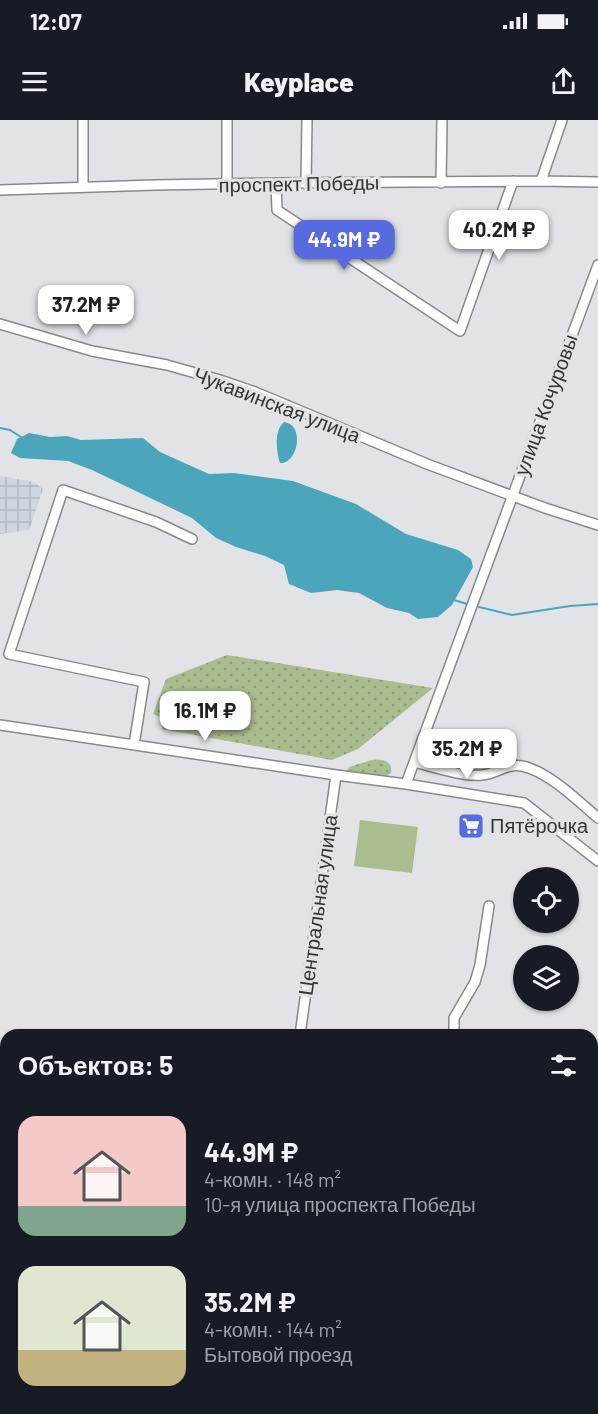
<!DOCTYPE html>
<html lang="ru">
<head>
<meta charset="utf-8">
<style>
	body { margin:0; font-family:Barlow,sans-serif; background:#242831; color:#f1f3f6; height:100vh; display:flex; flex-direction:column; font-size:22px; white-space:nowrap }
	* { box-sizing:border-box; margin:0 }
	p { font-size:20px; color:#9ea1a6 }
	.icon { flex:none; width:33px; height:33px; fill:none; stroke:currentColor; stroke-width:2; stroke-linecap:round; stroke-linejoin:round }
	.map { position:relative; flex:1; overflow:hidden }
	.panel { position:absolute; left:0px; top:909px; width:598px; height:386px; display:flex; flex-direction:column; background:#171b24; border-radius:18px 18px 0 0; box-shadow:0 2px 4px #0004 }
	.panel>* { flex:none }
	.buttons { position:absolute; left:513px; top:747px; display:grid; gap:12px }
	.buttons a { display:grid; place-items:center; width:66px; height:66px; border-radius:50%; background:#171b24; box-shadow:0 2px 4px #0004; font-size:30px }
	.price { position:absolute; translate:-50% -51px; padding:0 14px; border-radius:12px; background:#fff; color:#222; font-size:20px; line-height:39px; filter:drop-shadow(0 2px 3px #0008) }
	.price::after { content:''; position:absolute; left:50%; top:36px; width:18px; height:14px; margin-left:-9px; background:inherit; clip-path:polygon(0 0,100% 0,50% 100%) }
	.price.current { background:#576ae0; color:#fff }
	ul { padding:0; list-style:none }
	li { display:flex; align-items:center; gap:18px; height:150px; padding:0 18px }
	li span { display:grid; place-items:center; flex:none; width:168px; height:120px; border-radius:18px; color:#555 }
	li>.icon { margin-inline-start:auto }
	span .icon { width:72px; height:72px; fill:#fffc; stroke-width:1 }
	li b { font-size:26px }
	h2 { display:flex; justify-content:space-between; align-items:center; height:72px; padding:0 18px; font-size:26px }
	.status { display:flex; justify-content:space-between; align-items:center; height:42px; padding:0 30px; background:#171b24; direction:ltr }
	.status svg { height:16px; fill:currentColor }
	header { display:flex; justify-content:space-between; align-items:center; height:78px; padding:0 18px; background:#171b24; font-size:27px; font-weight:800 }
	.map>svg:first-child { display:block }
</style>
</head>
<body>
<div class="status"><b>12:07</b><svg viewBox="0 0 49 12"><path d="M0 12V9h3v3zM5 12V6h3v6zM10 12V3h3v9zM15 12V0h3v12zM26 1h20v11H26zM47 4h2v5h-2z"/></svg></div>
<header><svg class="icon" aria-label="menu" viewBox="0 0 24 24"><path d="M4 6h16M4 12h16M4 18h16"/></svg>Keyplace<svg class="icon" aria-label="share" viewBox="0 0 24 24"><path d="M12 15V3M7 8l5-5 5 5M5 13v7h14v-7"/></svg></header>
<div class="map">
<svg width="598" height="1294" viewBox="0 0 598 1294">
	<defs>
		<pattern id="industrial-grid" width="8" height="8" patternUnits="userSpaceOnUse" patternTransform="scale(1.5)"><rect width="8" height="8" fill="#d0d6df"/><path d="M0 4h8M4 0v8" fill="none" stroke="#b3b8c0"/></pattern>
		<pattern id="grass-dots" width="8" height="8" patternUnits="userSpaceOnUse" patternTransform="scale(1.5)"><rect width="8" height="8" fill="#abbc8e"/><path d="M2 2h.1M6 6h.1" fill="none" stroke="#8c9a75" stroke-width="1.8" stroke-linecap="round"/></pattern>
		<pattern id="forest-firs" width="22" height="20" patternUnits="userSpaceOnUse" patternTransform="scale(1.5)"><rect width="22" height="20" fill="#abbc8e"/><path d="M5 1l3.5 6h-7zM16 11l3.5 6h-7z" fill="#8c9a75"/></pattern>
	</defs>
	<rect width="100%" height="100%" fill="#e1e3e6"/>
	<path fill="url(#industrial-grid)" d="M 0,356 L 34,362 L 43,369 L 29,410 L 0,414 Z"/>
	<path fill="url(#grass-dots)" d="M 227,535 L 433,568 L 358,629 L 332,640 L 162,609 L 162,598 L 153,594 L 166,559 Z
		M 372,640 C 382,639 393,640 391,653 L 384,657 L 347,651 L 349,647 Z"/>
	<path fill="url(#forest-firs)" d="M 0,1024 L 6,1030 L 6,1054 L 0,1069 Z"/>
	<path fill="#abbc8e" d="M 360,700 L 418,707 L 412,753 L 354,746 Z"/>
	<path fill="#4ba6bc" d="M 284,302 C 306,305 297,345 280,343 C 276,332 274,310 284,302 Z
		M 29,313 L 50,317 L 67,316 L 81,320 L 143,318 L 160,332 L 209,354 L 234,353 L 293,361 L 356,384 L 406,414 L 458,430 L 471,439 L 473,447 L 452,485 L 438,497 L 418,499 L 409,493 L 387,488 L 359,473 L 337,470 L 311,473 L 289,464 L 284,445 L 265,436 L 236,427 L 216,418 L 192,398 L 92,350 L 68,341 L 20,338 L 11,333 L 17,319 Z"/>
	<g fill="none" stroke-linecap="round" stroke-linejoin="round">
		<path stroke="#4ba6bc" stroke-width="2" d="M 0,308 L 10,310 L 21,317
			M 454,480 L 467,484
			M 479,487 L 512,495 L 570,486 L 598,484"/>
		<defs>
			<path id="minor" d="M 227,0 L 227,65
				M 541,61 L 562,0
				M 276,63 L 277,90 L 460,211 L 513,61
				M 441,63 L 442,0
				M 306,64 L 307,0
				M 83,67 L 83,0
				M 0,70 L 155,65 L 276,63 L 541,61 L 598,62
				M 0,204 L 92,231 L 167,245 L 220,260 L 255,272 L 427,344 L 545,388 L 598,405
				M 0,605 L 336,655 L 406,664 L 524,683 L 598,741
				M 134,625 L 144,562 L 9,534 L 63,370 L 156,402 L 192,419
				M 414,642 C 434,647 463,657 482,655 C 497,654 506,643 522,646 C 548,651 578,681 598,698
				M 406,664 L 598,145
				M 300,915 L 336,655
				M 454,915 L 454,898 L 475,862 L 480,845 L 489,786
				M 592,1022 L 598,1020
				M 592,1042 L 598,1057
				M 0,1100 L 6,1091
				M 592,1226 L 598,1223
				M 403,1288 L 409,1294
				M 116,1294 L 122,1288
				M 201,1294 L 206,1288
				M 362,1294 L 368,1288"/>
		</defs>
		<use href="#minor" stroke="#87898b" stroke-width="12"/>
		<use href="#minor" stroke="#fff" stroke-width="9"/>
	</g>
	<defs>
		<symbol id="supermarket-square" viewBox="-11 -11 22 22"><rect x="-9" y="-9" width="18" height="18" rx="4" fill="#576ae0" stroke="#e1e3e6"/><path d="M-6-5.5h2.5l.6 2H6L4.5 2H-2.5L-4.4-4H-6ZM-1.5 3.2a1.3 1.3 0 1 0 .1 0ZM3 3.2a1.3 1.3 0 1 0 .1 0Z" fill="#fff"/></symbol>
	</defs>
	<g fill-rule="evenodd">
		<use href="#supermarket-square" x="456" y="691" width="30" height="30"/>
	</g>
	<g text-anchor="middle" stroke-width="6" stroke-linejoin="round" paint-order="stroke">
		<g font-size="20" fill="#343536" stroke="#e1e3e6">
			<text transform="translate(299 64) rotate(-1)" y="7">проспект Победы</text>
			<text transform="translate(277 285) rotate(21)" y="7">Чукавинская улица</text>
			<text transform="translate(546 285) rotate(-70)" y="7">улица Кочуровы</text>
			<text transform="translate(318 785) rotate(-82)" y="7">Центральная улица</text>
		</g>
		<g font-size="20" fill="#343536" stroke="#e1e3e6" text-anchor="start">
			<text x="490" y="713">Пятёрочка</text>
		</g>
	</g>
</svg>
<div class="buttons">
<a><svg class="icon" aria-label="locate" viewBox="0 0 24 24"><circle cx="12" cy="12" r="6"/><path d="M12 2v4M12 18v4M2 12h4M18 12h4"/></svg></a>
<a><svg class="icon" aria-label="layers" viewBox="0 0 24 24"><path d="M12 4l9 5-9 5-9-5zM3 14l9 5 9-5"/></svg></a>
</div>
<b class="price" style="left:499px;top:141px">40.2M ₽</b>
<b class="price current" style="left:344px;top:151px">44.9M ₽</b>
<b class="price" style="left:86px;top:216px">37.2M ₽</b>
<b class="price" style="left:205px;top:622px">16.1M ₽</b>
<b class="price" style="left:467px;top:660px">35.2M ₽</b>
<section class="panel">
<h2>Объектов: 5<svg class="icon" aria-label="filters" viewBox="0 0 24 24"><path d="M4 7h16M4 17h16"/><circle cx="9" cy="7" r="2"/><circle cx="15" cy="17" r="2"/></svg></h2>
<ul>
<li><span style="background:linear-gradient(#f6c9c9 75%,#7fa58c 0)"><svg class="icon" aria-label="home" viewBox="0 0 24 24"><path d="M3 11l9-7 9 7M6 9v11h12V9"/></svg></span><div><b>44.9M ₽</b><p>4-комн. · 148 m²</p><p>10-я улица проспекта Победы</p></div></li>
<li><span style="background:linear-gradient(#dfe7d0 70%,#c2b280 0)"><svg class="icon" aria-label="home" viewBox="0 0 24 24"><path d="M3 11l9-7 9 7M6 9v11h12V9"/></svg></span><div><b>35.2M ₽</b><p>4-комн. · 144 m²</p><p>Бытовой проезд</p></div></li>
</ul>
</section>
</div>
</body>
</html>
